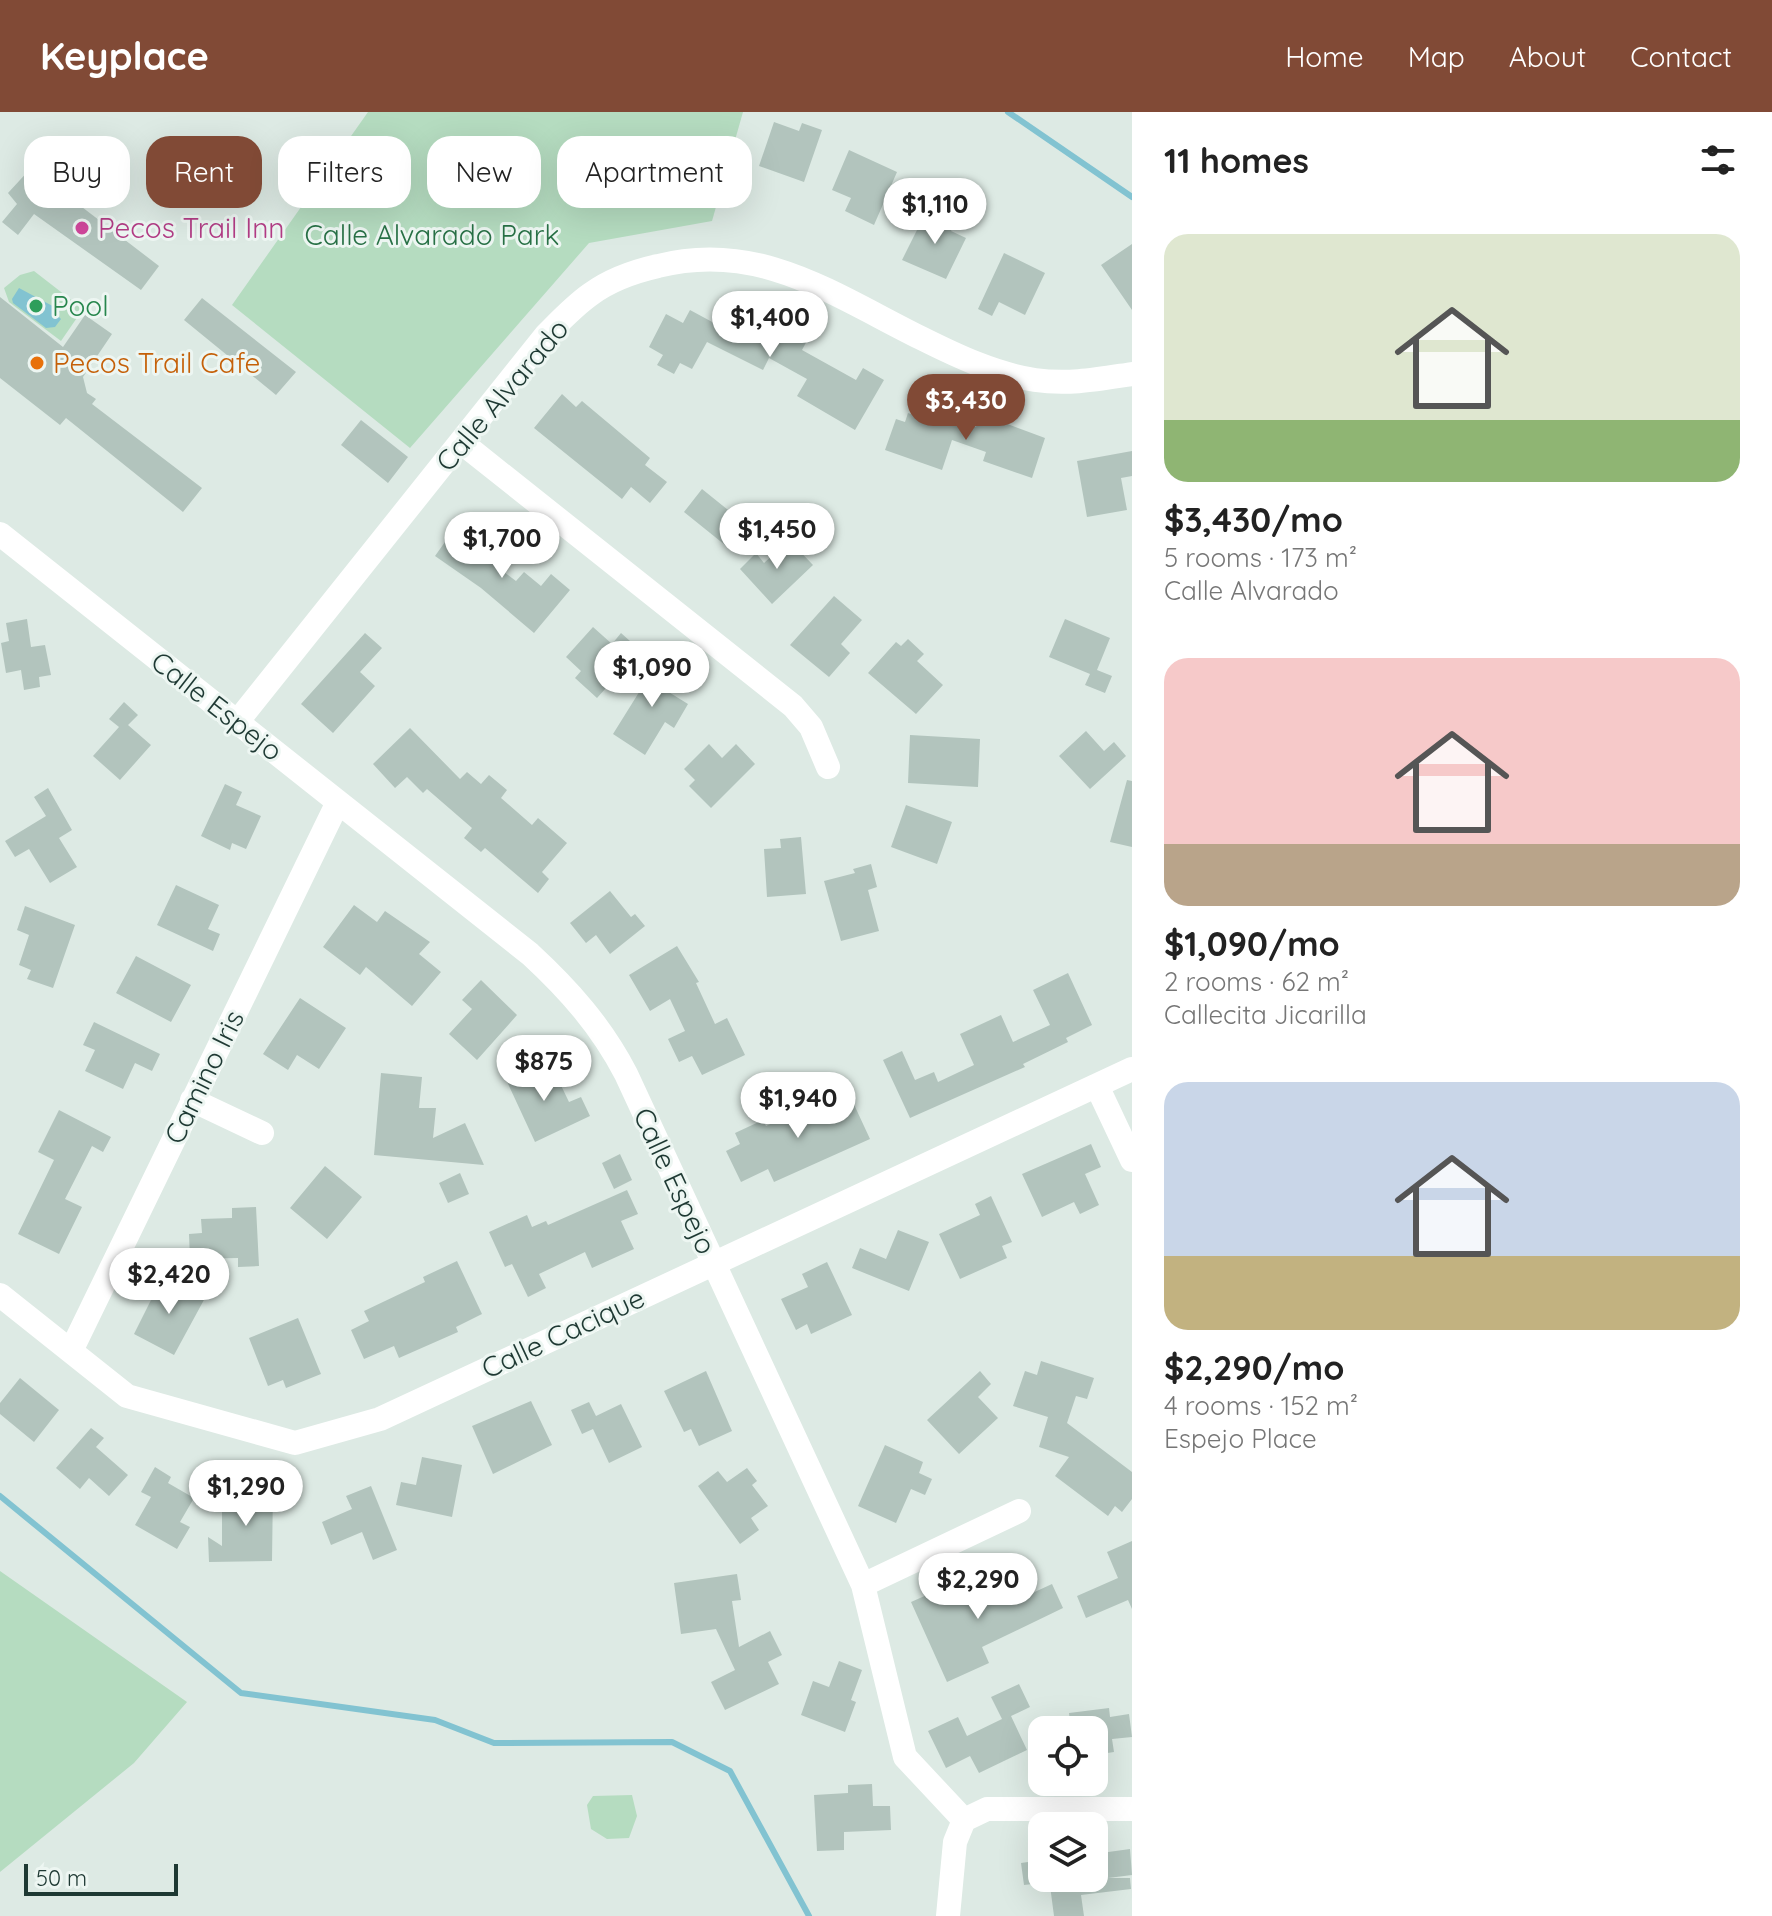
<!DOCTYPE html>
<html lang="en">
<head>
<meta charset="utf-8">
<style>
	body { margin:0; font-family:Quicksand,sans-serif; background:#f6f6f6; color:#222; height:100vh; display:flex; flex-direction:column; font-size:30px; white-space:nowrap }
	* { box-sizing:border-box; margin:0 }
	p { font-size:26px; color:#767676 }
	.icon { flex:none; width:44px; height:44px; fill:none; stroke:currentColor; stroke-width:2; stroke-linecap:round; stroke-linejoin:round }
	.map { position:relative; flex:1; overflow:hidden }
	.side { display:flex; flex-direction:column; background:#fff; width:640px }
	.side>* { flex:none }
	.guide { position:absolute; left:24px; top:24px; width:760px; height:72px; display:flex; gap:16px }
	.fabs { position:absolute; left:1028px; top:1604px; display:grid; gap:16px }
	.fabs a { display:grid; place-items:center; width:80px; height:80px; border-radius:16px; background:#fff; box-shadow:0 8px 32px #0002; font-size:40px }
	.scale { position:absolute; left:24px; bottom:20px; width:154px; box-sizing:border-box; padding-left:8px; border:4px solid #1e3933; border-top:0; font-size:22px; line-height:28px; white-space:nowrap; color:#1e3933; -webkit-text-stroke:6px #edf6f2; paint-order:stroke }
	.price { position:absolute; translate:-50% -68px; padding:0 18px; border-radius:28px; background:#fff; color:#222; font-size:26px; line-height:52px; filter:drop-shadow(0 2px 4px #0008) }
	.price::after { content:''; position:absolute; left:50%; top:48px; width:24px; height:18px; margin-left:-12px; background:inherit; clip-path:polygon(0 0,100% 0,50% 100%) }
	.price.on { background:#814a36; color:#fff }
	ul { padding:0; list-style:none }
	li { display:grid; align-content:center; gap:16px; height:424px; padding:0 32px }
	li span { display:grid; place-items:center; height:248px; border-radius:24px; color:#555 }
	li>.icon { margin-inline-start:auto }
	span .icon { width:144px; height:144px; fill:#fffc; stroke-width:1 }
	li b { font-size:34px }
	h2 { display:flex; justify-content:space-between; align-items:center; height:96px; padding:0 32px; font-size:34px }
	.chip { padding:0 28px; border-radius:24px; background:#fff; box-shadow:0 8px 32px #0002; font-size:28px; line-height:72px }
	.chip.on { background:#814a36; color:#fff }
	header { display:flex; align-items:center; gap:48px; box-sizing:border-box; height:112px; padding:0 40px; background:#814a36; color:#fff }
	header strong { font-size:38px }
	nav { display:flex; gap:44px; margin-inline-start:auto; font-size:28px }
	main { display:flex; flex:1; min-height:0 }
	.map>svg:first-child { display:block }
</style>
</head>
<body>
<header>
<strong>Keyplace</strong>
<nav><a>Home</a><a>Map</a><a>About</a><a>Contact</a></nav>
</header>
<main>
<div class="map">
<svg width="1132" height="1804" viewBox="0 0 1132 1804">
	<rect width="100%" height="100%" fill="#ddeae4"/>
	<path fill="#b5dcc0" d="M 368,0 L 743,0 L 712,109 L 589,131 L 410,336 L 232,193 Z
		M 34,159 L 83,197 L 61,229 L 9,190 L 4,176 L 20,163 Z
		M 0,1459 L 187,1590 L 134,1651 L 0,1760 Z
		M 632,1683 L 637,1704 L 629,1726 L 607,1727 L 591,1717 L 587,1693 L 593,1684 Z"/>
	<path fill="#82c3d1" d="M 19,176 L 60,198 L 58,204 L 61,207 L 55,215 L 46,216 L 13,191 L 12,187 Z"/>
	<g fill="none" stroke-linecap="round" stroke-linejoin="round">
		<path stroke="#82c3d1" stroke-width="6" d="M 1008,0 L 1132,85
			M 0,1384 L 241,1581 L 435,1608 L 494,1631 L 672,1630 L 730,1659 L 809,1804"/>
	</g>
	<path fill="#b2c4bd" d="M 774,10 L 799,19 L 802,11 L 822,18 L 804,70 L 759,54 Z
		M 849,38 L 897,60 L 874,113 L 845,99 L 851,86 L 832,78 Z
		M 31,56 L 159,154 L 141,178 L 34,102 L 18,123 L 2,110 L 17,92 L 8,81 Z
		M 939,100 L 956,109 L 951,119 L 966,126 L 946,167 L 902,148 L 924,104 L 935,109 Z
		M 1132,132 L 1132,198 L 1101,153 Z
		M 1004,141 L 1045,161 L 1025,203 L 999,190 L 992,204 L 978,197 Z
		M 0,185 L 63,235 L 85,203 L 112,222 L 83,265 L 87,281 L 96,287 L 92,292 L 202,376 L 183,400 L 66,306 L 60,313 L 0,266 Z
		M 202,186 L 296,260 L 276,283 L 184,208 Z
		M 756,194 L 810,223 L 802,238 L 856,268 L 863,256 L 884,268 L 855,318 L 797,284 L 807,267 L 769,246 L 763,258 L 707,230 L 692,257 L 680,251 L 674,262 L 657,253 L 663,243 L 649,235 L 666,202 L 683,211 L 690,198 L 740,225 Z
		M 562,282 L 576,295 L 582,289 L 650,346 L 645,353 L 667,370 L 650,391 L 631,375 L 622,387 L 534,316 Z
		M 908,301 L 937,312 L 941,302 L 976,315 L 981,302 L 1045,326 L 1032,366 L 983,349 L 986,340 L 952,328 L 942,358 L 885,338 L 896,307 L 905,310 Z
		M 361,308 L 408,345 L 388,371 L 341,333 Z
		M 1132,339 L 1132,364 L 1121,366 L 1127,398 L 1087,405 L 1077,349 Z
		M 702,377 L 743,410 L 725,433 L 684,400 Z
		M 462,406 L 479,419 L 469,434 L 516,469 L 524,460 L 541,474 L 551,462 L 570,478 L 534,521 L 481,476 L 435,444 Z
		M 789,428 L 813,453 L 772,492 L 740,457 L 756,441 L 764,451 Z
		M 834,484 L 862,508 L 841,532 L 850,541 L 829,565 L 790,533 Z
		M 27,507 L 31,535 L 45,533 L 51,563 L 39,565 L 40,575 L 24,578 L 21,558 L 6,561 L 1,531 L 9,529 L 6,511 Z
		M 1065,507 L 1110,526 L 1097,558 L 1112,564 L 1105,581 L 1085,573 L 1090,562 L 1049,545 Z
		M 593,515 L 612,532 L 621,521 L 640,538 L 597,586 L 575,566 L 581,559 L 566,545 Z
		M 365,521 L 382,536 L 360,560 L 375,574 L 333,621 L 301,592 Z
		M 908,527 L 924,542 L 917,549 L 943,573 L 916,602 L 868,561 L 896,530 L 901,534 Z
		M 661,545 L 681,557 L 667,579 L 688,592 L 674,616 L 665,610 L 645,643 L 613,622 Z
		M 124,590 L 138,603 L 128,613 L 151,633 L 120,668 L 93,644 L 119,615 L 109,607 Z
		M 410,616 L 460,667 L 467,660 L 481,672 L 489,663 L 507,678 L 501,686 L 532,713 L 538,706 L 567,731 L 542,760 L 549,767 L 538,781 L 485,736 L 481,740 L 464,726 L 472,716 L 427,677 L 423,681 L 407,665 L 395,676 L 373,652 Z
		M 1086,619 L 1104,639 L 1114,630 L 1126,644 L 1090,677 L 1059,644 Z
		M 910,623 L 980,627 L 978,675 L 908,671 Z
		M 709,632 L 722,646 L 736,632 L 755,652 L 711,696 L 689,674 L 695,668 L 684,657 Z
		M 1127,668 L 1132,669 L 1132,735 L 1110,730 Z
		M 225,672 L 242,680 L 236,693 L 261,704 L 246,737 L 232,731 L 230,738 L 201,724 Z
		M 48,676 L 72,718 L 59,726 L 77,755 L 50,771 L 29,737 L 15,745 L 5,729 L 46,704 L 34,685 Z
		M 906,693 L 952,710 L 937,752 L 891,735 Z
		M 801,725 L 806,782 L 767,785 L 764,737 L 781,736 L 780,727 Z
		M 871,752 L 877,775 L 868,778 L 879,819 L 841,829 L 824,769 L 855,761 L 853,757 Z
		M 176,773 L 219,793 L 208,817 L 220,822 L 213,839 L 157,813 Z
		M 610,779 L 631,805 L 635,802 L 645,814 L 610,842 L 596,823 L 586,831 L 570,811 Z
		M 354,793 L 377,810 L 385,799 L 430,830 L 419,842 L 441,860 L 412,894 L 366,855 L 360,863 L 323,835 Z
		M 25,794 L 75,813 L 53,876 L 27,867 L 31,858 L 19,853 L 29,823 L 17,818 Z
		M 677,834 L 699,870 L 696,871 L 715,912 L 727,906 L 745,943 L 702,963 L 692,944 L 679,950 L 668,927 L 685,919 L 670,887 L 650,899 L 629,863 Z
		M 136,844 L 191,873 L 171,910 L 116,881 Z
		M 1068,861 L 1092,913 L 1066,926 L 1068,930 L 1023,952 L 1025,955 L 910,1006 L 883,948 L 902,939 L 915,968 L 934,960 L 938,970 L 974,953 L 960,922 L 1001,903 L 1013,930 L 1050,913 L 1033,878 Z
		M 481,868 L 517,903 L 477,948 L 449,922 L 472,897 L 462,888 Z
		M 300,886 L 346,916 L 319,957 L 297,943 L 288,958 L 263,942 Z
		M 94,910 L 160,942 L 152,959 L 135,951 L 123,977 L 85,959 L 95,938 L 83,933 Z
		M 532,950 L 541,970 L 556,963 L 569,990 L 581,985 L 590,1004 L 535,1030 L 504,963 Z
		M 381,961 L 422,965 L 419,996 L 436,996 L 433,1026 L 465,1011 L 484,1053 L 374,1043 Z
		M 830,984 L 835,994 L 851,986 L 870,1027 L 774,1070 L 768,1057 L 741,1070 L 726,1039 L 740,1032 L 735,1021 L 763,1008 L 766,1014 Z
		M 59,998 L 111,1025 L 103,1040 L 92,1034 L 65,1087 L 82,1095 L 59,1142 L 18,1122 L 54,1048 L 38,1040 Z
		M 1091,1032 L 1101,1055 L 1085,1062 L 1099,1093 L 1080,1102 L 1074,1090 L 1042,1105 L 1022,1062 Z
		M 620,1042 L 632,1068 L 614,1077 L 602,1051 Z
		M 325,1054 L 362,1085 L 327,1127 L 290,1096 Z
		M 460,1061 L 469,1082 L 448,1091 L 439,1071 Z
		M 627,1078 L 638,1102 L 621,1109 L 634,1137 L 592,1156 L 585,1140 L 539,1162 L 546,1176 L 528,1185 L 512,1152 L 505,1155 L 489,1120 L 527,1103 L 532,1115 L 546,1109 L 548,1113 Z
		M 991,1084 L 1012,1130 L 1002,1134 L 1007,1146 L 960,1167 L 939,1122 L 980,1103 L 975,1092 Z
		M 256,1095 L 259,1154 L 238,1155 L 238,1146 L 190,1147 L 189,1122 L 202,1121 L 201,1107 L 232,1106 L 232,1096 Z
		M 898,1118 L 929,1130 L 909,1179 L 852,1156 L 860,1136 L 886,1147 Z
		M 457,1149 L 482,1202 L 456,1215 L 458,1220 L 399,1246 L 394,1234 L 364,1247 L 351,1218 L 369,1209 L 364,1199 L 425,1170 L 423,1165 Z
		M 827,1150 L 852,1203 L 811,1222 L 807,1212 L 796,1218 L 781,1187 L 808,1175 L 802,1162 Z
		M 163,1164 L 205,1186 L 174,1243 L 134,1222 Z
		M 298,1206 L 321,1262 L 286,1276 L 283,1268 L 268,1274 L 249,1226 Z
		M 1041,1249 L 1094,1266 L 1087,1287 L 1076,1284 L 1067,1311 L 1132,1360 L 1132,1387 L 1122,1400 L 1115,1394 L 1108,1404 L 1055,1364 L 1069,1345 L 1039,1335 L 1048,1305 L 1013,1294 L 1025,1259 L 1037,1263 Z
		M 706,1259 L 732,1319 L 699,1334 L 691,1317 L 684,1320 L 664,1279 Z
		M 980,1259 L 991,1272 L 978,1285 L 998,1306 L 959,1342 L 927,1308 Z
		M 20,1266 L 59,1298 L 34,1330 L 0,1302 L 0,1291 Z
		M 531,1289 L 552,1333 L 493,1362 L 472,1314 Z
		M 589,1290 L 596,1304 L 621,1292 L 642,1335 L 609,1351 L 593,1317 L 582,1322 L 571,1298 Z
		M 91,1316 L 104,1326 L 96,1335 L 128,1363 L 109,1384 L 89,1366 L 80,1377 L 56,1356 Z
		M 885,1333 L 923,1350 L 919,1361 L 932,1367 L 925,1383 L 911,1377 L 896,1411 L 858,1394 Z
		M 422,1345 L 462,1353 L 452,1405 L 396,1393 L 401,1370 L 416,1373 Z
		M 155,1355 L 171,1365 L 168,1371 L 194,1386 L 180,1410 L 190,1415 L 177,1437 L 135,1413 L 151,1385 L 141,1380 Z
		M 747,1356 L 757,1369 L 752,1373 L 768,1394 L 751,1406 L 759,1418 L 740,1432 L 698,1374 L 718,1359 L 727,1370 Z
		M 371,1374 L 397,1438 L 373,1448 L 362,1420 L 331,1433 L 322,1410 L 352,1397 L 346,1384 Z
		M 235,1376 L 273,1376 L 272,1449 L 209,1450 L 208,1425 L 222,1434 L 222,1396 L 236,1396 Z
		M 1132,1429 L 1132,1497 L 1128,1488 L 1086,1506 L 1077,1484 L 1118,1466 L 1107,1440 Z
		M 737,1462 L 741,1488 L 732,1489 L 739,1535 L 770,1519 L 782,1543 L 768,1550 L 779,1572 L 725,1598 L 711,1570 L 735,1558 L 716,1517 L 681,1522 L 674,1471 Z
		M 1016,1462 L 1026,1484 L 1052,1472 L 1063,1496 L 982,1535 L 989,1551 L 947,1570 L 911,1490 L 954,1471 L 962,1487 Z
		M 839,1549 L 862,1558 L 851,1588 L 856,1590 L 845,1620 L 801,1603 L 813,1569 L 829,1575 Z
		M 1019,1572 L 1030,1595 L 1011,1604 L 1027,1638 L 979,1661 L 970,1644 L 946,1656 L 928,1619 L 958,1605 L 967,1624 L 1002,1607 L 991,1585 Z
		M 1109,1596 L 1110,1605 L 1129,1602 L 1132,1625 L 1112,1627 L 1114,1640 L 1094,1643 L 1094,1618 L 1071,1618 L 1069,1601 Z
		M 872,1672 L 873,1694 L 890,1694 L 891,1718 L 844,1720 L 844,1738 L 817,1739 L 814,1683 L 848,1681 L 848,1673 Z
		M 1130,1737 L 1132,1763 L 1108,1766 L 1130,1766 L 1131,1777 L 1081,1783 L 1084,1804 L 1054,1804 L 1049,1766 L 1094,1766 L 1094,1742 Z
		M 1042,1748 L 1042,1771 L 1024,1773 L 1021,1751 Z"/>
	<g fill="none" stroke-linecap="round" stroke-linejoin="round">
		<path stroke="#fff" stroke-width="24" d="M 461,330 L 793,594 L 811,615 L 828,655
			M 0,422 L 530,842 C 569,878 601,914 626,962 L 863,1473 L 905,1645 L 964,1708
			M 237,610 L 546,223 C 560,209 575,193 591,182 C 610,168 636,159 658,154 C 759,128 834,183 921,226 C 957,244 995,262 1035,268 C 1069,273 1099,267 1132,262
			M 1097,974 L 1132,1048
			M 192,988 L 262,1021
			M 0,1183 L 127,1284 L 295,1331 L 380,1307 L 1132,957
			M 71,1239 L 338,690
			M 863,1473 L 1019,1399
			M 948,1804 L 955,1730 L 964,1708 L 987,1697 L 1132,1697"/>
	</g>
	<circle fill="#d1479c" stroke="#edf6f2" stroke-width="3" cx="82" cy="116" r="8"/>
	<circle fill="#2e9e5b" stroke="#edf6f2" stroke-width="3" cx="36" cy="194" r="8"/>
	<circle fill="#e8710a" stroke="#edf6f2" stroke-width="3" cx="37" cy="251" r="8"/>
	<g text-anchor="middle" stroke-width="6" stroke-linejoin="round" paint-order="stroke">
		<g font-size="28" fill="#b23c85" stroke="#edf6f2" text-anchor="start">
			<text x="98" y="126">Pecos Trail Inn</text>
		</g>
		<g font-size="28" fill="#287146" stroke="#edf6f2">
			<text x="432" y="133">Calle Alvarado Park</text>
		</g>
		<g font-size="28" fill="#27864d" stroke="#edf6f2" text-anchor="start">
			<text x="52" y="204">Pool</text>
		</g>
		<g font-size="28" fill="#c56008" stroke="#edf6f2" text-anchor="start">
			<text x="53" y="261">Pecos Trail Cafe</text>
		</g>
		<g font-size="28" fill="#1e3933" stroke="#edf6f2">
			<text transform="translate(502 283) rotate(-50)" y="10">Calle Alvarado</text>
			<text transform="translate(217 594) rotate(38)" y="10">Calle Espejo</text>
			<text transform="translate(204 965) rotate(-64)" y="10">Camino Iris</text>
			<text transform="translate(675 1069) rotate(65)" y="10">Calle Espejo</text>
			<text transform="translate(563 1221) rotate(-25)" y="10">Calle Cacique</text>
		</g>
	</g>
</svg>
<div class="fabs">
<a><svg class="icon" aria-label="locate" viewBox="0 0 24 24"><circle cx="12" cy="12" r="6"/><path d="M12 2v4M12 18v4M2 12h4M18 12h4"/></svg></a>
<a><svg class="icon" aria-label="layers" viewBox="0 0 24 24"><path d="M12 4l9 5-9 5-9-5zM3 14l9 5 9-5"/></svg></a>
</div>
<div class="scale">50 m</div>
<b class="price" style="left:935px;top:134px">$1,110</b>
<b class="price" style="left:770px;top:247px">$1,400</b>
<b class="price on" style="left:966px;top:330px">$3,430</b>
<b class="price" style="left:777px;top:459px">$1,450</b>
<b class="price" style="left:502px;top:468px">$1,700</b>
<b class="price" style="left:652px;top:597px">$1,090</b>
<b class="price" style="left:544px;top:991px">$875</b>
<b class="price" style="left:798px;top:1028px">$1,940</b>
<b class="price" style="left:169px;top:1204px">$2,420</b>
<b class="price" style="left:246px;top:1416px">$1,290</b>
<b class="price" style="left:978px;top:1509px">$2,290</b>
<div class="guide">
<a class="chip">Buy</a>
<a class="chip on">Rent</a>
<a class="chip">Filters</a>
<a class="chip">New</a>
<a class="chip">Apartment</a>
</div>
</div>
<section class="side">
<h2>11 homes<svg class="icon" aria-label="filters" viewBox="0 0 24 24"><path d="M4 7h16M4 17h16"/><circle cx="9" cy="7" r="2"/><circle cx="15" cy="17" r="2"/></svg></h2>
<ul>
<li><span style="background:linear-gradient(#dfe7d0 75%,#8fb573 0)"><svg class="icon" aria-label="home" viewBox="0 0 24 24"><path d="M3 11l9-7 9 7M6 9v11h12V9"/></svg></span><div><b>$3,430/mo</b><p>5 rooms · 173 m²</p><p>Calle Alvarado</p></div></li>
<li><span style="background:linear-gradient(#f6c9c9 75%,#b9a48a 0)"><svg class="icon" aria-label="home" viewBox="0 0 24 24"><path d="M3 11l9-7 9 7M6 9v11h12V9"/></svg></span><div><b>$1,090/mo</b><p>2 rooms · 62 m²</p><p>Callecita Jicarilla</p></div></li>
<li><span style="background:linear-gradient(#c9d6e8 70%,#c2b280 0)"><svg class="icon" aria-label="home" viewBox="0 0 24 24"><path d="M3 11l9-7 9 7M6 9v11h12V9"/></svg></span><div><b>$2,290/mo</b><p>4 rooms · 152 m²</p><p>Espejo Place</p></div></li>
</ul>
</section>
</main>
</body>
</html>
